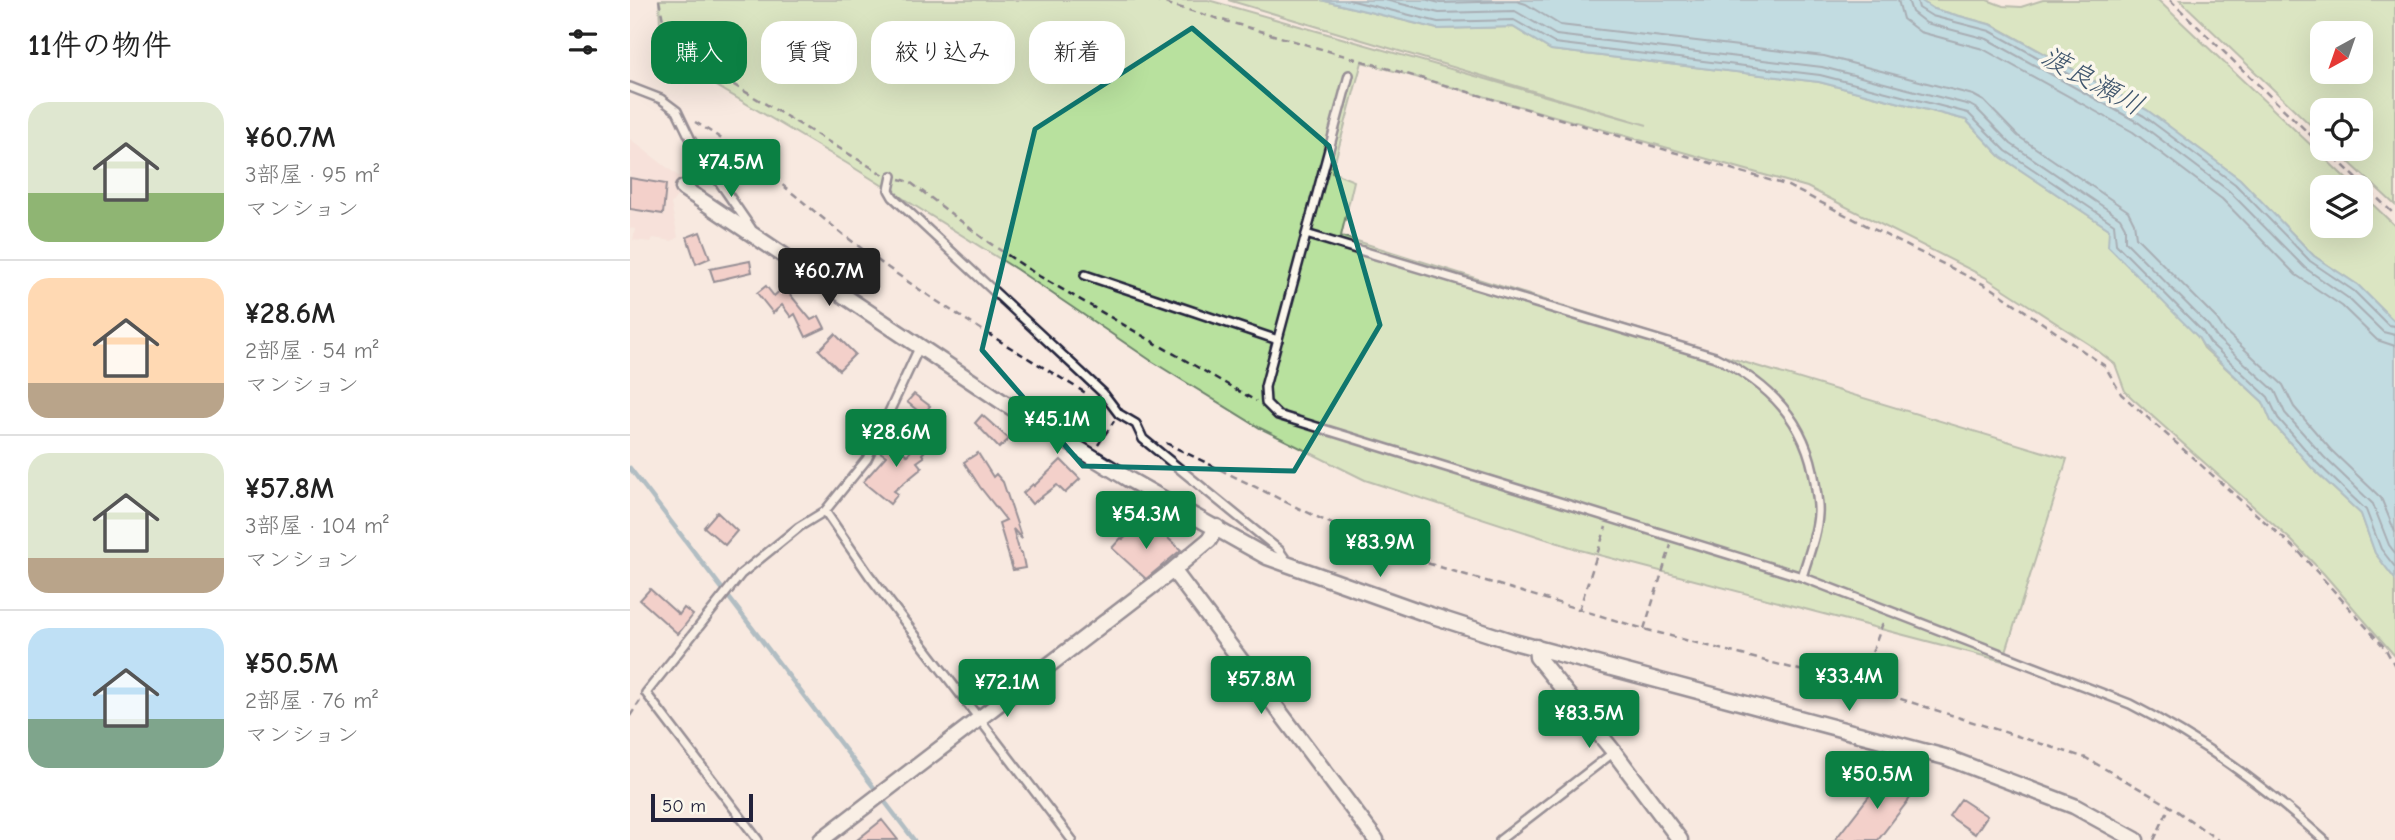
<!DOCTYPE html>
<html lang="ja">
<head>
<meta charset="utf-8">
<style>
	body { margin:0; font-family:"Comic Neue","Klee One",sans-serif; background:#f6f6f6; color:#222; height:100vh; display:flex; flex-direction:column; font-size:26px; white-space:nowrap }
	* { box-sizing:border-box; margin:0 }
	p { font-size:23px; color:#767676 }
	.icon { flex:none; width:38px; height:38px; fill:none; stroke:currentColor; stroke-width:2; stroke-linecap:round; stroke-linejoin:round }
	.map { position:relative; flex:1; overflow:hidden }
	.side { display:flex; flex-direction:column; background:#fff; width:630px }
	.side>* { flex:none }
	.hud { position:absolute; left:21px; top:21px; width:665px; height:63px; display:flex; gap:14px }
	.needle { width:46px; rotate:220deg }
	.controls { position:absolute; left:1680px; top:21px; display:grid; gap:14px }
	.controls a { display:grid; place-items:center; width:63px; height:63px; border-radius:14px; background:#fff; box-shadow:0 7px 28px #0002; font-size:35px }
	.scale { position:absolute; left:21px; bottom:18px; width:102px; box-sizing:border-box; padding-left:7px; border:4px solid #22223b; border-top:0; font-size:19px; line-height:24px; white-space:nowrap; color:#22223b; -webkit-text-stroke:5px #fbf7ec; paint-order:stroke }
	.price { position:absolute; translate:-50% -60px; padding:0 16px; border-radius:7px; background:#0b8043; color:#fff; font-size:23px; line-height:46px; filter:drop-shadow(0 2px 4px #0008) }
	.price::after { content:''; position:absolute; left:50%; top:42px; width:21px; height:16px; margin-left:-10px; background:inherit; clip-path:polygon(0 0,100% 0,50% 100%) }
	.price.selected { background:#222; color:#fff }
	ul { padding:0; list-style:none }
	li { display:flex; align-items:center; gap:21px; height:175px; padding:0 28px }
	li+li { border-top:2px solid #e0e0e0 }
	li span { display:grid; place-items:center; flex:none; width:196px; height:140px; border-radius:21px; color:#555 }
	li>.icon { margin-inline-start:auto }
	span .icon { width:84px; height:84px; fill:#fffc; stroke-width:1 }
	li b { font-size:30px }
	h2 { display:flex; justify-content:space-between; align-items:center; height:84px; padding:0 28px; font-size:30px }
	.tag { padding:0 24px; border-radius:21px; background:#fff; box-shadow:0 7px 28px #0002; font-size:24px; line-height:63px }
	.tag.selected { background:#0b8043; color:#fff }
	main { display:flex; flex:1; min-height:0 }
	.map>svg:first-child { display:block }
</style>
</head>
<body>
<main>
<section class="side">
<h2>11件の物件<svg class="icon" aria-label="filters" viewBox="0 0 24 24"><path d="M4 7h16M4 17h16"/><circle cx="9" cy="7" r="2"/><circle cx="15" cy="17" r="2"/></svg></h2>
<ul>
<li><span style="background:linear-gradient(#dfe7d0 65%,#8fb573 0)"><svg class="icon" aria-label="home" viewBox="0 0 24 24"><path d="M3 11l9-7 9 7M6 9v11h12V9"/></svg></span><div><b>¥60.7M</b><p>3部屋 · 95 m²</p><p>マンション</p></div></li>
<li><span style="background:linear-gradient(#ffd9b3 75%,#b9a48a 0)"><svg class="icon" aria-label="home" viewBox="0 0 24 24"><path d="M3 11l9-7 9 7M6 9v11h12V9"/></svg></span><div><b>¥28.6M</b><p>2部屋 · 54 m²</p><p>マンション</p></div></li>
<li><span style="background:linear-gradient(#dfe7d0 75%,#b9a48a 0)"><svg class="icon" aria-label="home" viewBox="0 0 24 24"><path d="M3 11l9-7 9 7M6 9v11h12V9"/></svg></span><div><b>¥57.8M</b><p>3部屋 · 104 m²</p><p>マンション</p></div></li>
<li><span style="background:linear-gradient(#bfe0f5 65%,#7fa58c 0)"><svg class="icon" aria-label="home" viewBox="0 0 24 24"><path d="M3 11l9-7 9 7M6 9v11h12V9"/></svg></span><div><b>¥50.5M</b><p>2部屋 · 76 m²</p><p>マンション</p></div></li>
</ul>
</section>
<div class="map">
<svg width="1765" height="840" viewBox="0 0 1765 840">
	<rect width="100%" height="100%" fill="#f8e9e0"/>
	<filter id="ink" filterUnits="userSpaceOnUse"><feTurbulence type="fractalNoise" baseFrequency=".0143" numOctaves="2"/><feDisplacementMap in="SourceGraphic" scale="14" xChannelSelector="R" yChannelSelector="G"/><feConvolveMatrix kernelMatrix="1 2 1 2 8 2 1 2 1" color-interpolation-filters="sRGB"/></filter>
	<g filter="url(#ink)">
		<path fill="#f5d8d2" d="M 0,139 L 52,179 L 53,188 L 41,204 L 48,237 L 42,241 L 23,238 L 21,242 L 3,240 L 5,229 L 0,228 Z"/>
		<path fill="#b8e19e" stroke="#6d826c" stroke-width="2" fill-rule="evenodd" d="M 29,0 L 578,0 L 1017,125 L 598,0 L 691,0 L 807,29 L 883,27 L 921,50 L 1189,82 L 1336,120 L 1371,157 L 1479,229 L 1568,337 L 1574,348 L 1633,402 L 1641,421 L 1682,468 L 1731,514 L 1745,553 L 1765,579 L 1765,656 L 1694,574 L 1661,540 L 1502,398 L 1495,391 L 1485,364 L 1460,345 L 1355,277 L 1177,187 L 732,62 L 702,172 L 724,181 L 711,236 L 1110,361 L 1437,459 L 1373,661 L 950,550 L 735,480 L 630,428 L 523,362 L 386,269 L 218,164 L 31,53 Z
			M 1290,0 L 1357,0 L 1373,6 L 1391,7 L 1413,0 L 1528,0 L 1725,187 L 1692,187 L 1692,226 L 1731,226 L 1731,193 L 1765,226 L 1765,322 L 1728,285 L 1684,256 L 1610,179 L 1517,110 L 1363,25 L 1304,9 Z
			M 1550,0 L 1765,0 L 1765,205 L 1705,149 L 1731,149 L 1731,110 L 1692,110 L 1692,136 ZM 1692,33 L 1731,33 L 1731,72 L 1692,72 Z"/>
		<path fill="#82cce2" stroke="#5c889f" stroke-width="2" d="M 691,0 L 1290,0 L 1304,9 L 1362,25 L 1517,110 L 1610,179 L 1684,256 L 1728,285 L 1765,322 L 1765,579 L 1745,553 L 1731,514 L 1682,468 L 1641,421 L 1633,402 L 1574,347 L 1568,337 L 1478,246 L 1479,229 L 1371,157 L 1336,120 L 1189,82 L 921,50 L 883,27 L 808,29 Z"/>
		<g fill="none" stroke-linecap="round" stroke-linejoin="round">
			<path stroke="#48667e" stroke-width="2" d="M 719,0 L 808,22 L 884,20 L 924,43 L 1190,75 L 1338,113 L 1376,151 L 1484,224 L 1486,244 L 1573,332 L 1580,343 L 1638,397 L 1648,418 L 1687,463 L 1736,510 L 1751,549 L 1765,567
				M 755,0 L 809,13 L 885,11 L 926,35 L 1192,67 L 1340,105 L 1347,109 L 1381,144 L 1490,218 L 1495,227 L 1495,241 L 1579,326 L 1587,338 L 1645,391 L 1655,413 L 1694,457 L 1743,504 L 1759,545 L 1765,553
				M 798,0 L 810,3 L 886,1 L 896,4 L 930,25 L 1194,56 L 1343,95 L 1354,101 L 1388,136 L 1498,211 L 1504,223 L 1506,237 L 1587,319 L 1595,331 L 1653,385 L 1664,407 L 1701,450 L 1751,498 L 1765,532
				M 1268,0 L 1273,19 L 1290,32 L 1353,49 L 1503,132 L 1592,199 L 1666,275 L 1712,306 L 1747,340 L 1765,346
				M 1278,0 L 1282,12 L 1296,23 L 1357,39 L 1509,123 L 1599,191 L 1675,268 L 1718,298 L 1753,332 L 1765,335
				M 1287,0 L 1289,8 L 1302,16 L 1360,31 L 1514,116 L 1605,184 L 1680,261 L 1724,291 L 1758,325 L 1765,326"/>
			<path stroke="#5c889f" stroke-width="4.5" d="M 0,468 L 284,840"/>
		</g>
		<path fill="#eeb2b0" stroke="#22223b" stroke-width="2" d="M 0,178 L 36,184 L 33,214 L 0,209 Z
			M 70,232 L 80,258 L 66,264 L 57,237 Z
			M 120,261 L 122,272 L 84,281 L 80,269 Z
			M 136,286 L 144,296 L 154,287 L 181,320 L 189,316 L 195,328 L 176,337 L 165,314 L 161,317 L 152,305 L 143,313 L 127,293 Z
			M 205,334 L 225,354 L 209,370 L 189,350 Z
			M 284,394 L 300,406 L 293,415 L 277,402 Z
			M 352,415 L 379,439 L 369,448 L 345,423 Z
			M 295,435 L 303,442 L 292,454 L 294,457 L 287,462 L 292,468 L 264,491 L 268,494 L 260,504 L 233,482 L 256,456 L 250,452 L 260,441 L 277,455 Z
			M 348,453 L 363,477 L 366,474 L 373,482 L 392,539 L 383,529 L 390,553 L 392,553 L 395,568 L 383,570 L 369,523 L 376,520 L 350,487 L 334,462 Z
			M 431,460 L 450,479 L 435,493 L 427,485 L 402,504 L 393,493 L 403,484 L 404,486 Z
			M 87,512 L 107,531 L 95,545 L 74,527 Z
			M 511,525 L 521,538 L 528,529 L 551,550 L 516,579 L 482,548 L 491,538 L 493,539 Z
			M 20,589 L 49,615 L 54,608 L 63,615 L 48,634 L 10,600 Z
			M 1257,773 L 1284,793 L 1248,840 L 1205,840 Z
			M 1331,799 L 1357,816 L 1345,834 L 1319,816 Z
			M 252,820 L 268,840 L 227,840 Z"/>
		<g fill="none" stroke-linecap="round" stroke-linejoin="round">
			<defs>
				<path id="service" d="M 719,75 L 635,387 L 636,403 L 648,415 L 1172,577 L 1500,704 C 1573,741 1633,785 1694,840
					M 0,87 L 31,99 L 47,111 L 62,142 L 121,228
					M 262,176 L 259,190 L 263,197 L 473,393 L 489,414 L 506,424 L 513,439 L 649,550 L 658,563
					M 676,234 L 1085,357 C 1139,384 1176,420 1185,482 C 1186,492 1189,504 1188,514 C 1187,535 1178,556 1172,577
					M 455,275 L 648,340
					M 195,511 L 239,575 L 442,840
					M 128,840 L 16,693 L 111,574 L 169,527 L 195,511 L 237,459 L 289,348
					M 870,840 L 984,752"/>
				<path id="minor" d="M 53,188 L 371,401 L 498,479 L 637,557 L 794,613 L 884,642 L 1315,757 L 1444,806 L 1506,840
					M 543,570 L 746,840
					M 906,647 L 907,657 L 984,752 L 1050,840
					M 191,840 L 543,570 L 579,540 L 587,527"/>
			</defs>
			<use href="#service" stroke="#22223b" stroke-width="12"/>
			<use href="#minor" stroke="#22223b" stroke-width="19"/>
			<path stroke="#22223b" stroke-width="2.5" stroke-dasharray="7 5" stroke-linecap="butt" d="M 29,0 C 33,20 35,37 49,52 L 254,175
				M 524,0 L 1156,185 L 1363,289 L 1475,366 L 1491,394 L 1670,553 L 1755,648 L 1765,666
				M 1540,0 L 1692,146
				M 65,122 C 126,158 178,209 235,251 C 306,304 383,349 459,395
				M 1696,149 L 1765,215
				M 270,179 L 280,182 L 358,242 L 409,276 L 626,401
				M 536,443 L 664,506 L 719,532 L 800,564 L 1014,629 L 1230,686 L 1456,758 L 1540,806 L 1588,840
				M 468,445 L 484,421
				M 949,610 L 976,527
				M 1014,629 L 1041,545
				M 1230,686 L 1254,620
				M 0,716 L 10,701
				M 1524,840 L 1540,806"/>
			<use href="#service" stroke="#fbf7ec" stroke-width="7"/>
			<use href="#minor" stroke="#fbf7ec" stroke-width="14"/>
		</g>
	</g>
	<path d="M0 0H1765V840H0ZM 562,28 L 699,146 L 750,325 L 664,471 L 453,466 L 352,350 L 405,129 Z" fill="#f8e9e0" fill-opacity=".55" fill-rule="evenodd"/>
	<path fill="none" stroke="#0f766e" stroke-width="5" stroke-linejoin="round" d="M 562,28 L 699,146 L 750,325 L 664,471 L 453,466 L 352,350 L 405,129 Z"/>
	<g text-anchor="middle" stroke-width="7" stroke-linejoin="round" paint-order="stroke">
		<g font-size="28" font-style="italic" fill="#3f556d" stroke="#fbf7ec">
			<text transform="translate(1463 80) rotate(29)" y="10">渡良瀬川</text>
		</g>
	</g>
</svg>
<div class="controls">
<a><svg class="needle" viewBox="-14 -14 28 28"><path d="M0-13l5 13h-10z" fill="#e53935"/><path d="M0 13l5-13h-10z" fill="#767676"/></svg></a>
<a><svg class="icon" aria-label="locate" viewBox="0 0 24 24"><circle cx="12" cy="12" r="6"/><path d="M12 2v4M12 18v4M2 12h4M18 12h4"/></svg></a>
<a><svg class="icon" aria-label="layers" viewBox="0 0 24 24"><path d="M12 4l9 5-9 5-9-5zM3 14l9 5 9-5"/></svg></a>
</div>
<div class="scale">50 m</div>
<b class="price" style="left:101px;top:199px">¥74.5M</b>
<b class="price selected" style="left:199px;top:308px">¥60.7M</b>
<b class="price" style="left:427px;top:456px">¥45.1M</b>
<b class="price" style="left:266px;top:469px">¥28.6M</b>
<b class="price" style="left:516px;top:551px">¥54.3M</b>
<b class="price" style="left:750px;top:579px">¥83.9M</b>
<b class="price" style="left:1219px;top:713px">¥33.4M</b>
<b class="price" style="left:631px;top:716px">¥57.8M</b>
<b class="price" style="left:377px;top:719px">¥72.1M</b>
<b class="price" style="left:959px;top:750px">¥83.5M</b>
<b class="price" style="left:1247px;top:811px">¥50.5M</b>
<div class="hud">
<a class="tag selected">購入</a>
<a class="tag">賃貸</a>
<a class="tag">絞り込み</a>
<a class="tag">新着</a>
</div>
</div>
</main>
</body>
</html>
